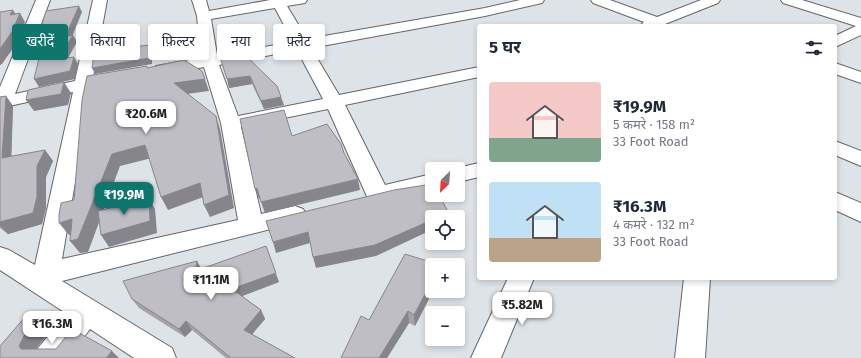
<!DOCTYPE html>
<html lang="hi">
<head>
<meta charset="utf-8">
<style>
	body { margin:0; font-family:"Fira Sans","Noto Sans Devanagari",sans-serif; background:#f2f2f3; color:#1f2937; height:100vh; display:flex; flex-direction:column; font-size:15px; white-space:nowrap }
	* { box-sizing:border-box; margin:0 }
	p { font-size:13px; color:#747a83 }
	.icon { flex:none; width:22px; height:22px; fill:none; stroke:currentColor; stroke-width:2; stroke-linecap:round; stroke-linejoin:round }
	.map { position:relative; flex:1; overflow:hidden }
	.side { position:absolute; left:477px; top:24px; width:360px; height:256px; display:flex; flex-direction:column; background:#fff; border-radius:4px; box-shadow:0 2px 6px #0003 }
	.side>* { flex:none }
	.hud { position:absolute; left:12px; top:24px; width:380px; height:36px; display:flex; gap:8px }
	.needle { width:26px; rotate:205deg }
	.fabs { position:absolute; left:425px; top:162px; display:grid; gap:8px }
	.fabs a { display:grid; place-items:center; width:40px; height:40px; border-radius:4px; background:#fff; box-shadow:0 2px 6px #0003; font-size:20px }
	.price { position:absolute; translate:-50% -34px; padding:0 9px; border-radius:8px; background:#fff; color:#222; font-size:13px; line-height:26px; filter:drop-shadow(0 1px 2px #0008) }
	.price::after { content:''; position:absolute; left:50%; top:24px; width:12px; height:9px; margin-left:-6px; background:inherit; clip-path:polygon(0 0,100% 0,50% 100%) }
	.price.selected { background:#0f766e; color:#fff }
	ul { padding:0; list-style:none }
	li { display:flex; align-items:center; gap:12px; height:100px; padding:0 12px }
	li span { display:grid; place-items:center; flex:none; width:112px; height:80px; border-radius:4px; color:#555 }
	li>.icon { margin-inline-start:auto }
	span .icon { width:48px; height:48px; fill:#fffc; stroke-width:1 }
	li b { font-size:17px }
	h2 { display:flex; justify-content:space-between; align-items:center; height:48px; padding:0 12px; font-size:17px }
	.tag { padding:0 14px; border-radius:4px; background:#fff; box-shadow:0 2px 6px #0003; font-size:14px; line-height:36px }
	.tag.selected { background:#0f766e; color:#fff }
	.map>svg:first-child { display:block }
</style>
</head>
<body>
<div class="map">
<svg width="861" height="358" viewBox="0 0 861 358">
	<rect width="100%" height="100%" fill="#dee3e8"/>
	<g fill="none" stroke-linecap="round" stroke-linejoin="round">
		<defs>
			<path id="minor" d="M 36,0 L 50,0 L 15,94 L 75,81 L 93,0 L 107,0 L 93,77 L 114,73 L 120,74 L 122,78 L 120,82 L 91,88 L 62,259 L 238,220 L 221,123 L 204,67 L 162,75 L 156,74 L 154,70 L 156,66 L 201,58 L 197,16 L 192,0 L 206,0 L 209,11 L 270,0 L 307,0 L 305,3 L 287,6 L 307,39 L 485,8 L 520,0 L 544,0 L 542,3 L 485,16 L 311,48 L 339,95 L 479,67 L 479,77 L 345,105 L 385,185 L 432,174 L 432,190 L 378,203 L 369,201 L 328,109 L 241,127 L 261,214 L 295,206 L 303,209 L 307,215 L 303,221 L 62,281 L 172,348 L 176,358 L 134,358 L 90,329 L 68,358 L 34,358 L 38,348 L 67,314 L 0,270 L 0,247 L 9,250 L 35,265 L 73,92 L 0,108 L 0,87 ZM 275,8 L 293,42 L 217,55 L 211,19 ZM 297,50 L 323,99 L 238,116 L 219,65 Z
				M 591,0 L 610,0 L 657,17 L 701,0 L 720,0 L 718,3 L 660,26 L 640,26 L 644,22 L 593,3 Z
				M 781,0 L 802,0 L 861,18 L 861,35 L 835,47 L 835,36 L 856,26 L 783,3 Z
				M 835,63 L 861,72 L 861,83 L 835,74 Z
				M 835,141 L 861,151 L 861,166 L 835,155 Z
				M 479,163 L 479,177 L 458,182 L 458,169 L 453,169 Z
				M 835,192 L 861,203 L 861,222 L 835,210 Z
				M 508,278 L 534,278 L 501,358 L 471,358 Z
				M 684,278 L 710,278 L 705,358 L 675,358 Z"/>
		</defs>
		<use href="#minor" stroke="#62676b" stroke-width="2"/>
		<use href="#minor" fill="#fff" fill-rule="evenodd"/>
	</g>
	<path fill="#a4a3a9" d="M 243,53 L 284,105 L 264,109 L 252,84 L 229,88 Z
		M 6,96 L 13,106 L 11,156 L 45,150 L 53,161 L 46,177 L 46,208 L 42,224 L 8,234 L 0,228 L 0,97 Z
		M 202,268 L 279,282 L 242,296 L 261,310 L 265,319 L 252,334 L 295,358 L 226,358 L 192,330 L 185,337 L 139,308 L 132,299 Z
		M 432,291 L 433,291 L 415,326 L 409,323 L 387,358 L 341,358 L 369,320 Z"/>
	<path fill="#86858a" d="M 79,6 L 82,12 L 72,37 L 73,35 L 77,42 L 63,67 L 58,59 L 65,37 Z
		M 13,10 L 18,18 L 20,13 L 25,22 L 18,41 L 2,64 L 0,65 L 0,49 L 10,15 Z
		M 149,45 L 152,51 L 152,64 L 95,74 L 92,68 Z
		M 34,50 L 41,50 L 39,58 Z
		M 74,57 L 78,64 L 75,79 L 39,87 L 34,79 Z
		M 202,71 L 209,91 L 179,95 L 174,83 Z
		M 250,76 L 252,84 L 229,88 L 227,79 Z
		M 64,82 L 71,93 L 68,105 L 34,111 L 26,100 Z
		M 6,96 L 13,106 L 11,169 L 2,158 Z
		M 281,97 L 284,105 L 264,109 L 261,101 Z
		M 216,116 L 220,129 L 234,208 L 210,217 L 204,205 Z
		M 145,145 L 152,158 L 120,166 L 88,252 L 80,253 L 70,241 L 81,232 L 69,235 L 59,223 L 72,219 L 112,154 Z
		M 45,150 L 53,161 L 46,177 L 46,208 L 42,224 L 8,234 L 0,226 L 0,222 L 37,166 Z
		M 358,179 L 360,190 L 265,213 L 261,202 Z
		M 200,183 L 206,196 L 168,210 L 161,197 Z
		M 257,188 L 261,198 L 259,199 L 255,189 Z
		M 149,198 L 155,209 L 157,233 L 109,247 L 101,235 Z
		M 432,222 L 432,232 L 425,233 L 376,256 L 316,268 L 313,257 L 425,223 Z
		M 308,232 L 310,243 L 276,253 L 273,242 Z
		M 266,246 L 279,282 L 237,298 L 232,289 Z
		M 197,261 L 202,270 L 195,271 Z
		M 432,281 L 432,291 L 433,291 L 415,326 L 414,315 Z
		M 261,310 L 265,319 L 249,338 L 244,330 Z
		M 408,311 L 409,323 L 387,358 L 379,358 Z
		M 42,316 L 54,327 L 37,347 L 33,357 L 21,349 L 19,346 L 24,336 Z
		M 186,321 L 192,330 L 185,337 L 179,329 Z
		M 112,351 L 119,358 L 106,358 Z"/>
	<path fill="#bfbec5" stroke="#86858a" d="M 79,6 L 65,37 L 73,35 L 58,59 L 74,57 L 70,71 L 34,79 L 41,50 L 34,50 L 46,11 Z
		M 13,10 L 10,15 L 20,13 L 12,32 L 0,49 L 0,12 Z
		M 149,45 L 149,58 L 92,68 L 94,54 L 132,47 Z
		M 243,53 L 277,86 L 281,97 L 261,101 L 250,76 L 227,79 L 220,57 Z
		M 184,60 L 202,71 L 205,79 L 174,83 L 216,116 L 229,195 L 204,205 L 200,183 L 161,197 L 145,145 L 112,154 L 78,239 L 70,241 L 72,219 L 59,223 L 59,215 L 61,203 L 74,200 L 82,100 L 87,76 L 147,66 L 147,68 Z
		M 64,82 L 61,94 L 26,100 L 28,90 Z
		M 6,96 L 2,158 L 45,150 L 37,166 L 37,197 L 33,213 L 0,222 L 0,97 Z
		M 284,110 L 292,136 L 327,124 L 341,144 L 344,153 L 358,179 L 261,202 L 257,188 L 255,189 L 240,119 Z
		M 432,184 L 432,195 L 439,195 L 451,217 L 432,217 L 432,222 L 425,223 L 375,245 L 313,257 L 308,232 L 273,242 L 266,221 L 394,190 Z
		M 149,198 L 150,221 L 101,235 L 98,211 Z
		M 266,246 L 276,273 L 232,289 L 261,310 L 244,330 L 295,358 L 231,358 L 186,321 L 179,329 L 132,299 L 123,281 L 197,261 L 195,271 Z
		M 405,254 L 440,265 L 432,265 L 432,281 L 414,315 L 408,311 L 379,358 L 341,358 L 361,316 L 369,320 Z
		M 26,316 L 42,316 L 24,336 L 19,346 L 21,349 L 56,349 L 72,329 L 112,351 L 106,358 L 0,358 L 0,346 Z"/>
</svg>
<div class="fabs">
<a><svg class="needle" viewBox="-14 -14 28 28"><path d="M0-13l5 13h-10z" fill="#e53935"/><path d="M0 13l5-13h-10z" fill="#747a83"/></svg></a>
<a><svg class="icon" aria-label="locate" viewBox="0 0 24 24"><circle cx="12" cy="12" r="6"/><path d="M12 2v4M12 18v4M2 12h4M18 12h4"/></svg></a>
<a>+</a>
<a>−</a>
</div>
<b class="price" style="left:146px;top:135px">₹20.6M</b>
<b class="price selected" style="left:124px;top:216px">₹19.9M</b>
<b class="price" style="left:211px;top:301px">₹11.1M</b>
<b class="price" style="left:522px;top:326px">₹5.82M</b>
<b class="price" style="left:52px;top:345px">₹16.3M</b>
<div class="hud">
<a class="tag selected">खरीदें</a>
<a class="tag">किराया</a>
<a class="tag">फ़िल्टर</a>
<a class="tag">नया</a>
<a class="tag">फ़्लैट</a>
</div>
<section class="side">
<h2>5 घर<svg class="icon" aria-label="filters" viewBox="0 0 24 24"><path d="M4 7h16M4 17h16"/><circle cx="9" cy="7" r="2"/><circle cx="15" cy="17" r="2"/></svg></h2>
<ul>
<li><span style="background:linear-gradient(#f6c9c9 70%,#7fa58c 0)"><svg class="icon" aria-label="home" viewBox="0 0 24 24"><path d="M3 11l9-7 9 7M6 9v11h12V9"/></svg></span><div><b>₹19.9M</b><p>5 कमरे · 158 m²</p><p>33 Foot Road</p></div></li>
<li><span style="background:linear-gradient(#bfe0f5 70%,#b9a48a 0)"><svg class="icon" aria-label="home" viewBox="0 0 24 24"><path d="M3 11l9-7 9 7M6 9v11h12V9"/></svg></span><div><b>₹16.3M</b><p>4 कमरे · 132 m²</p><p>33 Foot Road</p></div></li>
</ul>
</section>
</div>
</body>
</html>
